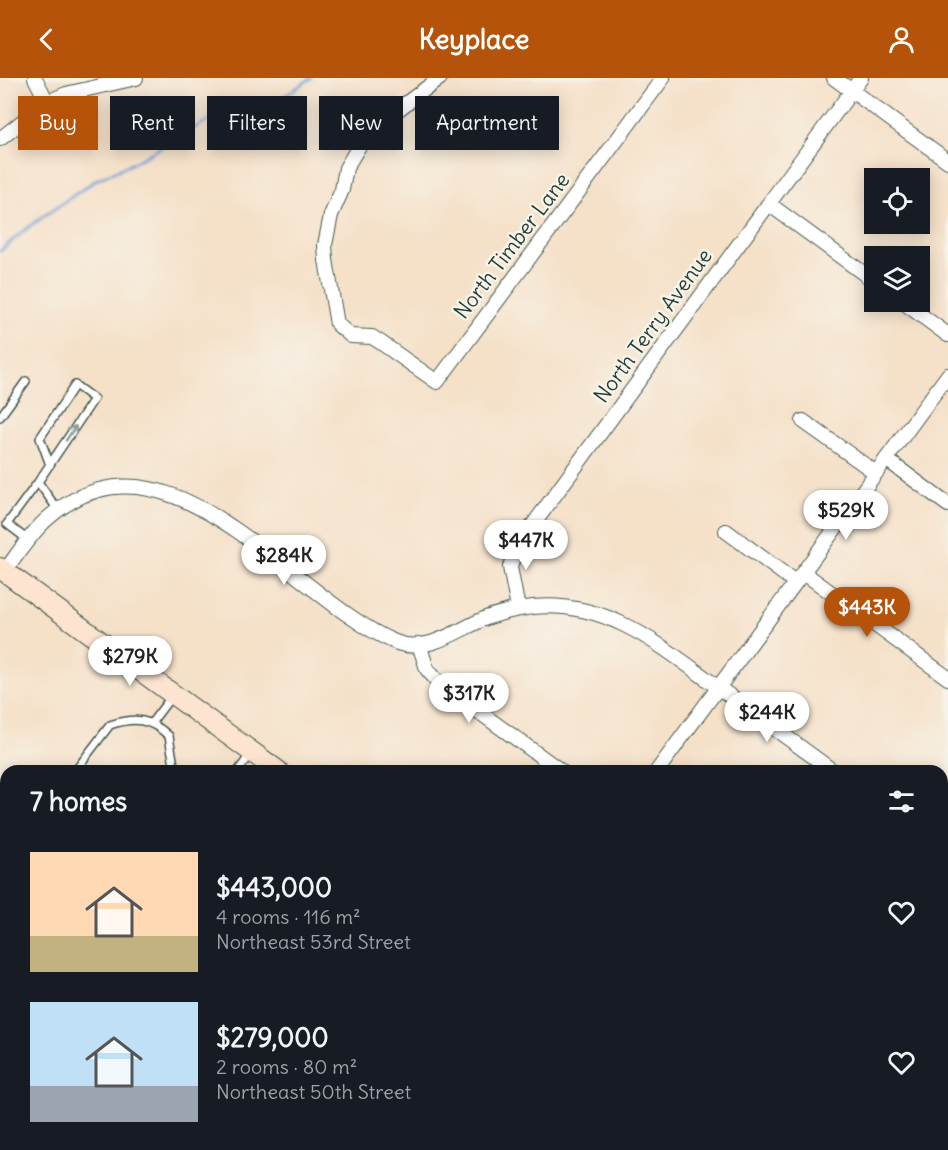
<!DOCTYPE html>
<html lang="en">
<head>
<meta charset="utf-8">
<style>
	body { margin:0; font-family:Delius,sans-serif; background:#242831; color:#f1f3f6; height:100vh; display:flex; flex-direction:column; font-size:22px; white-space:nowrap }
	* { box-sizing:border-box; margin:0 }
	p { font-size:20px; color:#9ea1a6 }
	.icon { flex:none; width:33px; height:33px; fill:none; stroke:currentColor; stroke-width:2; stroke-linecap:round; stroke-linejoin:round }
	.map { position:relative; flex:1; overflow:hidden }
	.panel { position:absolute; left:0px; top:687px; width:948px; height:386px; display:flex; flex-direction:column; background:#171b24; border-radius:18px 18px 0 0; box-shadow:0 3px 15px #0003 }
	.panel>* { flex:none }
	.top-card { position:absolute; left:18px; top:18px; width:600px; height:54px; display:flex; gap:12px }
	.fabs { position:absolute; left:864px; top:90px; display:grid; gap:12px }
	.fabs a { display:grid; place-items:center; width:66px; height:66px; border-radius:0px; background:#171b24; box-shadow:0 3px 15px #0003; font-size:30px }
	.price { position:absolute; translate:-50% -51px; padding:0 14px; border-radius:21px; background:#fff; color:#222; font-size:20px; line-height:39px; filter:drop-shadow(0 2px 3px #0008) }
	.price::after { content:''; position:absolute; left:50%; top:36px; width:18px; height:14px; margin-left:-9px; background:inherit; clip-path:polygon(0 0,100% 0,50% 100%) }
	.price.on { background:#b45309; color:#fff }
	ul { padding:0; list-style:none }
	li { display:flex; align-items:center; gap:18px; height:150px; padding:0 30px }
	li span { display:grid; place-items:center; flex:none; width:168px; height:120px; border-radius:0px; color:#555 }
	li>.icon { margin-inline-start:auto }
	span .icon { width:72px; height:72px; fill:#fffc; stroke-width:1 }
	li b { font-size:26px }
	h2 { display:flex; justify-content:space-between; align-items:center; height:72px; padding:0 30px; font-size:26px }
	.chip { padding:0 21px; border-radius:0px; background:#171b24; box-shadow:0 3px 15px #0003; font-size:21px; line-height:54px }
	.chip.on { background:#b45309; color:#fff }
	header { display:flex; justify-content:space-between; align-items:center; height:78px; padding:0 30px; background:#b45309; color:#fff; font-size:27px; font-weight:700 }
	.map>svg:first-child { display:block }
</style>
</head>
<body>
<header><svg class="icon" aria-label="back" viewBox="0 0 24 24"><path d="M15 5l-7 7 7 7"/></svg>Keyplace<svg class="icon" aria-label="person" viewBox="0 0 24 24"><circle cx="12" cy="8" r="4"/><path d="M4 21q1-7 8-7t8 7"/></svg></header>
<div class="map">
<svg width="948" height="1072" viewBox="0 0 948 1072">
	<rect width="100%" height="100%" fill="#f7f3e8"/>
	<filter id="ink" filterUnits="userSpaceOnUse"><feTurbulence type="fractalNoise" baseFrequency=".0167" numOctaves="2"/><feDisplacementMap in="SourceGraphic" scale="12" xChannelSelector="R" yChannelSelector="G"/><feConvolveMatrix kernelMatrix="1 2 1 2 8 2 1 2 1" color-interpolation-filters="sRGB"/></filter>
	<filter id="wash" filterUnits="userSpaceOnUse"><feTurbulence type="fractalNoise" baseFrequency=".008" numOctaves="4" result="noise"/><feDisplacementMap in="SourceGraphic" scale="24" xChannelSelector="R" yChannelSelector="G"/><feGaussianBlur stdDeviation="1.35" result="paint"/><feColorMatrix in="noise" values="0 0 0 0 0 0 0 0 0 0 0 0 0 0 0 0 0 1.4 0 .05"/><feComposite in="paint" operator="in"/></filter>
	<g filter="url(#wash)">
		<rect width="100%" height="100%" fill="#f5e0c8"/>
		<g fill="none" stroke-linecap="round" stroke-linejoin="round">
			<path stroke="#6d9cd6" stroke-width="3" d="M 0,173 L 31,147 L 96,102 L 133,85 L 207,43 L 239,30 L 276,24 L 311,0"/>
		</g>
	</g>
	<g filter="url(#ink)">
		<g fill="none" stroke-linecap="round" stroke-linejoin="round">
			<defs>
				<path id="lane" d="M 0,339 L 26,303
					M 38,404 L 94,321 L 75,307 L 40,360 L 50,387
					M 28,462 L 7,446 L 38,404 L 58,432
					M 152,644 L 171,619
					M 75,693 L 110,647 C 134,639 150,640 169,658 L 175,693
					M 238,693 L 251,676"/>
				<path id="street" d="M 35,0 L 47,24
					M 440,0 L 380,45 L 359,68 L 346,90 L 342,112 L 331,137 L 325,167 L 326,182 L 337,246 L 351,258 L 372,259 L 380,264 L 437,304 L 663,0
					M 834,0 L 948,83
					M 0,61 L 47,24 L 66,16 L 136,0
					M 769,126 L 874,203
					M 903,224 L 948,257
					M 803,343 L 876,395
					M 886,381 L 948,427
					M 726,453 L 795,504
					M 4,494 C 18,476 30,456 47,441 C 167,334 292,521 395,564 C 426,577 459,551 486,540 C 502,534 517,531 533,529 C 609,522 662,569 719,610 C 757,638 795,665 833,693
					M 804,495 L 948,600
					M 518,531 L 510,489 L 516,470 L 861,0
					M 419,566 L 427,591 L 439,605 L 561,693
					M 657,693 L 948,297
					M 942,772 L 948,777
					M 942,860 L 948,852
					M 0,914 L 6,918
					M 0,1008 L 6,1000
					M 208,1066 L 216,1072"/>
				<path id="secondary" d="M 0,490 L 278,693
					M 790,1066 L 798,1072"/>
			</defs>
			<use href="#lane" stroke="#3f554a" stroke-width="10"/>
			<use href="#street" stroke="#3f554a" stroke-width="16"/>
			<use href="#secondary" stroke="#3f554a" stroke-width="22"/>
			<use href="#lane" stroke="#fff" stroke-width="7"/>
			<use href="#street" stroke="#fff" stroke-width="14"/>
			<use href="#secondary" stroke="#fde4d0" stroke-width="20"/>
		</g>
		<defs><path id="oneway-shaft" d="M-6 0H5M1.5-3L5.5 0L1.5 3" fill="none" stroke-width="1.6" stroke-linecap="round" stroke-linejoin="round" transform="scale(1.5)"/></defs>
		<use stroke="#8f9e9a" href="#oneway-shaft" transform="translate(71 355) rotate(-56)"/>
	</g>
	<g text-anchor="middle" stroke-width="5" stroke-linejoin="round" paint-order="stroke">
		<g font-size="21" fill="#1f3d34" stroke="#f7f3e8">
			<text transform="translate(512 168) rotate(-53)" y="7">North Timber Lane</text>
			<text transform="translate(653 248) rotate(-54)" y="7">North Terry Avenue</text>
		</g>
	</g>
</svg>
<div class="fabs">
<a><svg class="icon" aria-label="locate" viewBox="0 0 24 24"><circle cx="12" cy="12" r="6"/><path d="M12 2v4M12 18v4M2 12h4M18 12h4"/></svg></a>
<a><svg class="icon" aria-label="layers" viewBox="0 0 24 24"><path d="M12 4l9 5-9 5-9-5zM3 14l9 5 9-5"/></svg></a>
</div>
<b class="price" style="left:846px;top:463px">$529K</b>
<b class="price" style="left:526px;top:493px">$447K</b>
<b class="price" style="left:284px;top:508px">$284K</b>
<b class="price on" style="left:867px;top:560px">$443K</b>
<b class="price" style="left:130px;top:609px">$279K</b>
<b class="price" style="left:469px;top:646px">$317K</b>
<b class="price" style="left:767px;top:665px">$244K</b>
<div class="top-card">
<a class="chip on">Buy</a>
<a class="chip">Rent</a>
<a class="chip">Filters</a>
<a class="chip">New</a>
<a class="chip">Apartment</a>
</div>
<section class="panel">
<h2>7 homes<svg class="icon" aria-label="filters" viewBox="0 0 24 24"><path d="M4 7h16M4 17h16"/><circle cx="9" cy="7" r="2"/><circle cx="15" cy="17" r="2"/></svg></h2>
<ul>
<li><span style="background:linear-gradient(#ffd9b3 70%,#c2b280 0)"><svg class="icon" aria-label="home" viewBox="0 0 24 24"><path d="M3 11l9-7 9 7M6 9v11h12V9"/></svg></span><div><b>$443,000</b><p>4 rooms · 116 m²</p><p>Northeast 53rd Street</p></div><svg class="icon" aria-label="heart" viewBox="0 0 24 24"><path d="M12 20l-8-8c-3-5 5-10 8-4 3-6 11-1 8 4z"/></svg></li>
<li><span style="background:linear-gradient(#bfe0f5 70%,#9aa5b1 0)"><svg class="icon" aria-label="home" viewBox="0 0 24 24"><path d="M3 11l9-7 9 7M6 9v11h12V9"/></svg></span><div><b>$279,000</b><p>2 rooms · 80 m²</p><p>Northeast 50th Street</p></div><svg class="icon" aria-label="heart" viewBox="0 0 24 24"><path d="M12 20l-8-8c-3-5 5-10 8-4 3-6 11-1 8 4z"/></svg></li>
</ul>
</section>
</div>
</body>
</html>
